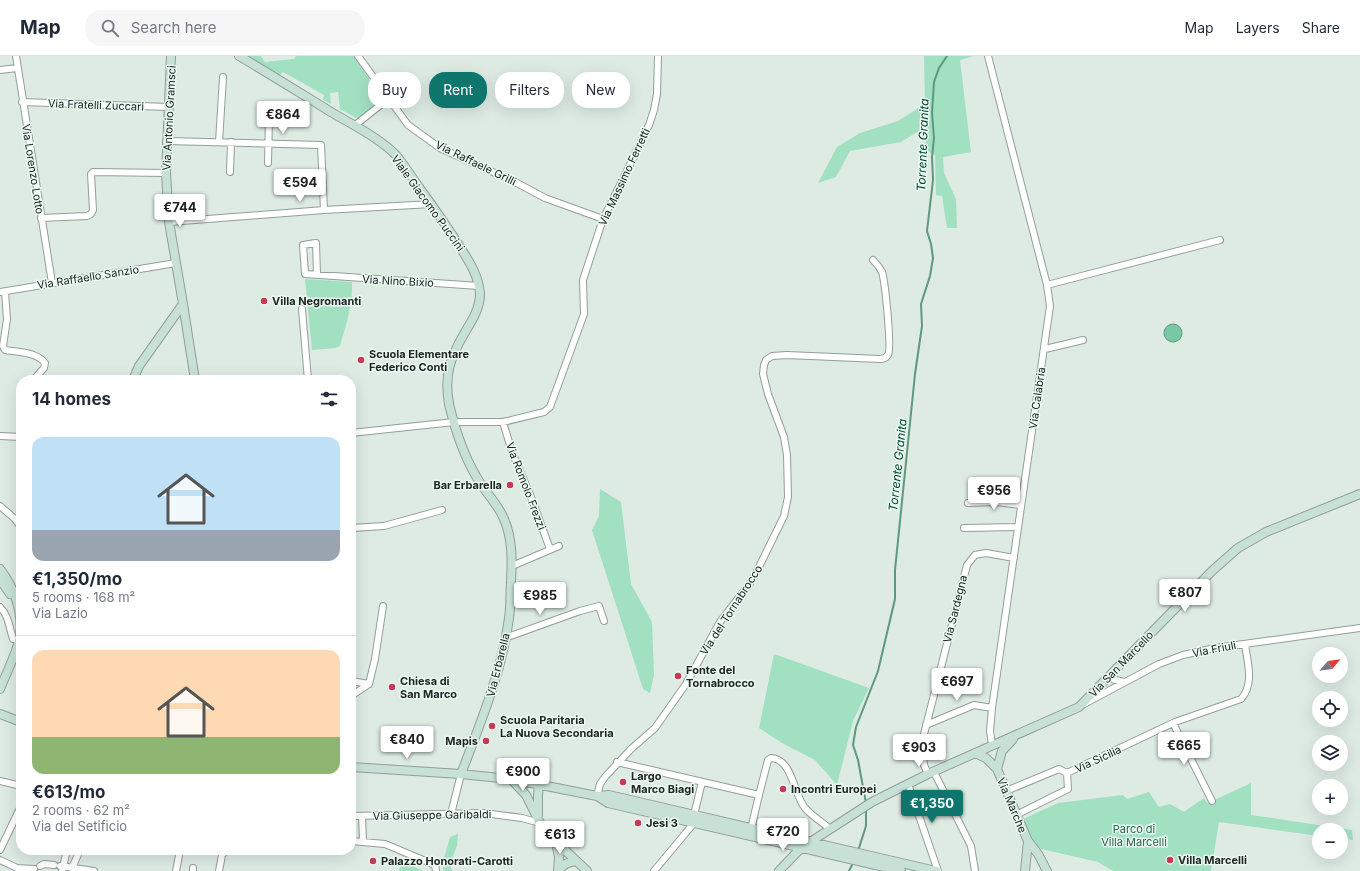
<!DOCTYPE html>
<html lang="en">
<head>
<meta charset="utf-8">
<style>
	body { margin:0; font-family:Inter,sans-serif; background:#f6f6f7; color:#1f2937; height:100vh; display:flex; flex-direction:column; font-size:15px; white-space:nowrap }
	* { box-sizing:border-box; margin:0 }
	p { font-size:13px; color:#747a83 }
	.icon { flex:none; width:22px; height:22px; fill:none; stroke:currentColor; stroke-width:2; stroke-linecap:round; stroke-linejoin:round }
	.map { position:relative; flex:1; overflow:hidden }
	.sheet { position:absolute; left:16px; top:319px; width:340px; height:480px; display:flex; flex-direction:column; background:#fff; border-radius:16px; box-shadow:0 4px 16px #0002 }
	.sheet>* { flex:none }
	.banner { position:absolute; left:368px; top:16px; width:380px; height:36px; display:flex; gap:8px }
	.needle { width:26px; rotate:62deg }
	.controls { position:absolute; left:1312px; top:591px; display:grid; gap:8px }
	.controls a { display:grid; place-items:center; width:36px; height:36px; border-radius:50%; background:#fff; box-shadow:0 4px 16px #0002; font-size:20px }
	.price { position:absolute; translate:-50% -34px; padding:0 9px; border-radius:4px; background:#fff; color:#222; font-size:13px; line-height:26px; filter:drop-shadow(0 1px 2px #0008) }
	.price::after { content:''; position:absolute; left:50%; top:24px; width:12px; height:9px; margin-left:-6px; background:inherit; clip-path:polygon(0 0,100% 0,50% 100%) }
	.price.selected { background:#0f766e; color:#fff }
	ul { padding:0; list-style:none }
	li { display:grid; align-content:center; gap:8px; height:212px; padding:0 16px }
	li+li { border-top:1px solid #e0e1e3 }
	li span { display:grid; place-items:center; height:124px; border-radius:12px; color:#555 }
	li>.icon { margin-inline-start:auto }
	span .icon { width:72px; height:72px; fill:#fffc; stroke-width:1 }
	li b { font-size:17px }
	h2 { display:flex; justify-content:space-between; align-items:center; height:48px; padding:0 16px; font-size:17px }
	.chip { padding:0 14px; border-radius:16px; background:#fff; box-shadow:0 4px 16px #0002; font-size:14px; line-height:36px }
	.chip.selected { background:#0f766e; color:#fff }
	header { display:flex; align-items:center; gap:24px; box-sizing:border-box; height:56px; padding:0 20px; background:#fff; border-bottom:1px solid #e0e1e3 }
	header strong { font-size:19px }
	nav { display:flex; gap:22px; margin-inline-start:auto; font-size:14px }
	.search { width:280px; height:36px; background:#f6f6f7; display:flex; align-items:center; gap:10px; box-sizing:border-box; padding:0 14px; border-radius:16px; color:#747a83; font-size:15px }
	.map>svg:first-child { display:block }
</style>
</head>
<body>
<header>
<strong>Map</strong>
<div class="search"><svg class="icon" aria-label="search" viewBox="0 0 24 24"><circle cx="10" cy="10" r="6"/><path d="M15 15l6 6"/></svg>Search here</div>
<nav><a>Map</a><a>Layers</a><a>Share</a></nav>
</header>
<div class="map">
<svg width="1360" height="815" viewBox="0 0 1360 815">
	<rect width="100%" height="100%" fill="#ddebe3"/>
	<path fill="#a2e0c2" d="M 248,0 L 261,0 L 265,6 L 294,3 L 296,0 L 355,0 L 382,44 L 360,61 L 356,62 L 340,53 L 338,36 L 330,37 L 331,48 L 323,44 L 324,39 L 283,16 L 280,19 Z
		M 924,0 L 974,0 L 960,4 L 971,96 L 943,101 L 944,117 L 956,143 L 957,172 L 947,172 L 942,140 L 936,139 L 935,99 L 925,94 L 927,70 L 901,86 L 850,95 L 836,121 L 818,127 L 837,91 L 860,77 L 898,65 L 925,48 Z
		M 305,223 L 352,226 C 353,248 346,269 340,290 L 335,292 L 312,294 Z
		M 600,433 L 621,446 L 631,528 L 652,566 L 654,619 L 650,637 L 643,633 L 592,474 L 599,460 Z
		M 774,598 L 869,632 L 853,665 L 837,729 L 815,704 L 782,687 L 759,672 Z
		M 1251,727 L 1251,759 L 1352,774 L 1353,784 L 1341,782 L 1341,774 L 1319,774 L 1319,780 L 1219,766 L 1211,815 L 1113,815 L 1098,806 L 1037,792 L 1023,763 L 1058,747 L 1123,739 L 1127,743 L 1149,736 L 1159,751 L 1170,748 L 1184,756 L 1204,742 L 1208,747 Z
		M 458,778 L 457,790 L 450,808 L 452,815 L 443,815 L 443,806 L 450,781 Z
		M 402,805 L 423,815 L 399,815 Z"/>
	<path fill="#78c9a3" stroke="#5e987d" d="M1164 277a9 9 0 1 1 18 0a9 9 0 1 1-18 0Z"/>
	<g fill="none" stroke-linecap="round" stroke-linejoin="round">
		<path stroke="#5e987d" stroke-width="2" d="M 866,747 L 858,704 L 853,689 L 856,671 L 878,615 L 895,543 L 895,514 L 915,318 L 922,270 L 921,248 L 930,220 L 933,202 L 931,188 L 927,175 L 933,124 L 932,101 L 934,82 L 932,57 L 934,26 L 939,12 L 947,0
			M 858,795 L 866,770 L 866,753
			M 849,815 L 853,807"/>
		<defs>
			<path id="street" d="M 16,0 L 52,227
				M 358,0 L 408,69 L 440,92 L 517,127 L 545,142 L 603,163
				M 988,0 L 1047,229 L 1050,250 L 992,652 L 990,675 L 992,689
				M 0,14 L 17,12
				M 22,46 L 169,51
				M 354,70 L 388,43
				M 166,85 L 321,89 L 324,154
				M 219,86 L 223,21
				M 268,107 L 269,60
				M 230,116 L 231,86
				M 41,162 L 87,160 L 91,158 L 93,154 L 91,118 L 93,116 L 166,117
				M 169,166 L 324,154 L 432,148
				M 317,219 L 316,187 L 303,189 L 305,218 L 479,230
				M 1047,229 L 1220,184
				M 0,236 L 176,207
				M 5,236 L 7,263 L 3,290 L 5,294 C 18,296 37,296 45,307 L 44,312 L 37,320 L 40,324
				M 302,253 L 308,324
				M 1045,293 L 1083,284
				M 503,366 L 512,396 L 531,441 L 550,493
				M 351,377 L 454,366 L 503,366 L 544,356 L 550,351 L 584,258 L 583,224 L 603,163 L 625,119 L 649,69 L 654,54 L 657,38 L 658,0
				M 0,380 L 21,381
				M 968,447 L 996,446 L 1021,449
				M 0,450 L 14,462 L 21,471
				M 352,472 L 384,470 L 442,454
				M 964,472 L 1018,471
				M 512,510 L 559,490
				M 0,551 C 9,560 9,571 13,583 L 19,585
				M 505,582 L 580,555 L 599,550 L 604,565
				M 1107,622 L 1124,626
				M 351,625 L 369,628
				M 351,640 L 369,628 L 375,603 L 383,550
				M 1084,648 L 1159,608 L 1183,599 L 1215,592 L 1360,572
				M 1173,667 L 1212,745
				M 926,669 L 974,649 L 992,652
				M 617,706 L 759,739 L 751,773
				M 934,716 L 971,790 L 975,815
				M 928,718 L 924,709 L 922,686 L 967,509 L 975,499 L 986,497 L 1014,502
				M 0,725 L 21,730
				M 908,728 L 938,815
				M 1006,735 L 1059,713 L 1067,717
				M 759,739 L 768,704 L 771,702 C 793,703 794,740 805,752 C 812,760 822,766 830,773
				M 597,740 L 600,728 L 605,721 L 631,693 L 655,672 L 686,628 L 720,566 L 750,527 L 756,517 L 784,460 L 788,441 L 787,399 L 784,381 L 768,338 L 763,318 L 764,309 L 766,304 L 772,300 L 787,299 L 880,303 C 883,303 886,302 888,299 C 892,293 885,225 882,216 C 880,212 877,208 873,204
				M 451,758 L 461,718
				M 694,759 L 702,726
				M 1016,759 L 1068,733 L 1067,717 L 1175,666 L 1241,643 C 1255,628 1247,605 1245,588
				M 351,760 L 484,757 L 522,762 L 540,767
				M 362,760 L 363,785
				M 351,785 L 385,788 L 435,809 L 436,815
				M 0,794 L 21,750
				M 0,804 L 17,812 L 34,813
				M 40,810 L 44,808 L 54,809
				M 60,810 L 94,815
				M 72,812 L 80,794
				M 62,815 L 67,794
				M 176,815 L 180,794
				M 193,815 L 193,812
				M 219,815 L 222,799 L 227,794
				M 654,815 L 694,767"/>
			<path id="secondary" d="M 239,0 C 270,18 300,37 331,56 C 353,69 378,81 396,99 C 403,108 410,118 416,127 C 429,145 441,162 453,180 C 464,198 479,217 480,238 C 480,253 471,266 464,278 C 450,302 444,319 449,348 C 455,373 463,398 476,420 C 484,435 498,448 504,463 C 513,484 512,505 511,527 C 510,539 511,550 509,562 C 502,616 480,668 461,718
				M 183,248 L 195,324
				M 133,324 L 139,310 L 183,248 L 169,166 L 166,117 L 171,0
				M 0,513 C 14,531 23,556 20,580 C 18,594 6,618 0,633
				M 0,523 L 10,538
				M 0,658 L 21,666
				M 975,697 L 986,702 L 997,713 L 1028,785 L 1025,815
				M 351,711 L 461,718 L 511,723 L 597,740 L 609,739 L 936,815
				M 997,713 L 1002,695 L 1013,683
				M 512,724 L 526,739 L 540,767 L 549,779 L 587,815
				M 597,740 L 608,747 L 901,815
				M 538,759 L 538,739 L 539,728
				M 1028,785 L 1038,798 L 1047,815
				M 556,786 L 559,801 L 558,815
				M 559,815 C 563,808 568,806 576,805
				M 779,815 L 801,792 L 872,746 L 928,718 L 1079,651 L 1157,571 L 1212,515 L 1238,492 L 1266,476 L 1360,438"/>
		</defs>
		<use href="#street" stroke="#929f98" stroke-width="8"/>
		<use href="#secondary" stroke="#929f98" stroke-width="10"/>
		<use href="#street" stroke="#fff" stroke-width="6"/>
		<use href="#secondary" stroke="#c7e1d6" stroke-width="8"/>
	</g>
	<g fill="#c83857" stroke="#eaf8f1" stroke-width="1.5">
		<circle cx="264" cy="245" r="4"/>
		<circle cx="361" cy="304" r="4"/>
		<circle cx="510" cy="429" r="4"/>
		<circle cx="678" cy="620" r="4"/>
		<circle cx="392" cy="631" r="4"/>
		<circle cx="492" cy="670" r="4"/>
		<circle cx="486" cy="685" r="4"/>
		<circle cx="623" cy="726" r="4"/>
		<circle cx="783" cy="733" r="4"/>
		<circle cx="638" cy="767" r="4"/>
		<circle cx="1170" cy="804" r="4"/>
		<circle cx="373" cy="805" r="4"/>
	</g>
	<g text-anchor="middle" stroke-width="3" stroke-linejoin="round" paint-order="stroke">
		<g font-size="11" fill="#212623" stroke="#eaf8f1">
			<text transform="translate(96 49) rotate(2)" y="4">Via Fratelli Zuccari</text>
			<text transform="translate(169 62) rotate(-87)" y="4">Via Antonio Gramsci</text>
			<text transform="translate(476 107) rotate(26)" y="4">Via Raffaele Grilli</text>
			<text transform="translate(33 113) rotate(81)" y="4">Via Lorenzo Lotto</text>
			<text transform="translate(624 121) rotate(-65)" y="4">Via Massimo Ferretti</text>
			<text transform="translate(428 147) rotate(54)" y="4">Viale Giacomo Puccini</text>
			<text transform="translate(88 221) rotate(-9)" y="4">Via Raffaello Sanzio</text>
			<text transform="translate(398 225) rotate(3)" y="4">Via Nino Bixio</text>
			<text transform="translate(1037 342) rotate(-82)" y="4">Via Calabria</text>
			<text transform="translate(526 430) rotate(69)" y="4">Via Romolo Frezzi</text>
			<text transform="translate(955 553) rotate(-76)" y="4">Via Sardegna</text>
			<text transform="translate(731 554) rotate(-57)" y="4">Via del Tornabrocco</text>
			<text transform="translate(1214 593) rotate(-11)" y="4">Via Friuli</text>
			<text transform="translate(1121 608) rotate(-46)" y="4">Via San Marcello</text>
			<text transform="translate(498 609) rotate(-76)" y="4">Via Erbarella</text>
			<text transform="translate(1098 703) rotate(-25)" y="4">Via Sicilia</text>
			<text transform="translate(1012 749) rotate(67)" y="4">Via Marche</text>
			<text transform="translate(432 759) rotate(-1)" y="4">Via Giuseppe Garibaldi</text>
		</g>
		<g font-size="11" font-weight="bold" fill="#212623" stroke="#eaf8f1" text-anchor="start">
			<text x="272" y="249">Villa Negromanti</text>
			<text x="369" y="302">Scuola Elementare<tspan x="369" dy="13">Federico Conti</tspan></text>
			<text x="502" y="433" text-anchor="end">Bar Erbarella</text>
			<text x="686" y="618">Fonte del<tspan x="686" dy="13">Tornabrocco</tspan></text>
			<text x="400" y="629">Chiesa di<tspan x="400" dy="13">San Marco</tspan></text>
			<text x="500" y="668">Scuola Paritaria<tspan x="500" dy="13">La Nuova Secondaria</tspan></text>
			<text x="478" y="689" text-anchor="end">Mapis</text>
			<text x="631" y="724">Largo<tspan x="631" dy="13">Marco Biagi</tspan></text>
			<text x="791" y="737">Incontri Europei</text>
			<text x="646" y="771">Jesi 3</text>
			<text x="1178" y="808">Villa Marcelli</text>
			<text x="381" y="809">Palazzo Honorati-Carotti</text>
		</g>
		<g font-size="11" fill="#28654b" stroke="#eaf8f1">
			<text x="1134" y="777">Parco di<tspan x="1134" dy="13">Villa Marcelli</tspan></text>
		</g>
		<g font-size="12" font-style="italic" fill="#00472f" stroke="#eaf8f1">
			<text transform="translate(923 89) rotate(-88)" y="4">Torrente Granita</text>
			<text transform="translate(898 409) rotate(-84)" y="4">Torrente Granita</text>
		</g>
	</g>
</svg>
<div class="controls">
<a><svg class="needle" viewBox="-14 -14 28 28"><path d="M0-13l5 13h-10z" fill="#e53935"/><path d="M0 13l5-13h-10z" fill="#747a83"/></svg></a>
<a><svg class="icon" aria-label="locate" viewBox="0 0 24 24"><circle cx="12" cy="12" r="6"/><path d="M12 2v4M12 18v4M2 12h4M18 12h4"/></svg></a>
<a><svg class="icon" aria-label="layers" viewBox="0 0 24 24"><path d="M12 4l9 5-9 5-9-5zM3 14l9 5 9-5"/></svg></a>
<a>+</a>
<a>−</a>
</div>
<b class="price" style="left:283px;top:79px">€864</b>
<b class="price" style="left:300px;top:147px">€594</b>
<b class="price" style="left:180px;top:172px">€744</b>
<b class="price" style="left:994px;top:455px">€956</b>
<b class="price" style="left:1185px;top:557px">€807</b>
<b class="price" style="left:540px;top:560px">€985</b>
<b class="price" style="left:957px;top:646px">€697</b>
<b class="price" style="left:407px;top:704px">€840</b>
<b class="price" style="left:1184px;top:710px">€665</b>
<b class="price" style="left:919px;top:712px">€903</b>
<b class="price" style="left:523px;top:736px">€900</b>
<b class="price selected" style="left:932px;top:768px">€1,350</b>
<b class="price" style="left:783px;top:796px">€720</b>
<b class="price" style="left:560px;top:799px">€613</b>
<div class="banner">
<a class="chip">Buy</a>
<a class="chip selected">Rent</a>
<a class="chip">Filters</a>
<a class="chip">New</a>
</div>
<section class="sheet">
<h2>14 homes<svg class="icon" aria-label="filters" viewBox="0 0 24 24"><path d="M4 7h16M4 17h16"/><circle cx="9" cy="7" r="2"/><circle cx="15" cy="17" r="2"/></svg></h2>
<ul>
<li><span style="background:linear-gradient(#bfe0f5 75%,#9aa5b1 0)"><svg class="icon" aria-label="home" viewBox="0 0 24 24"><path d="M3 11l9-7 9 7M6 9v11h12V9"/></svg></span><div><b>€1,350/mo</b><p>5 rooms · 168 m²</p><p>Via Lazio</p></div></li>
<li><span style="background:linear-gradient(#ffd9b3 70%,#8fb573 0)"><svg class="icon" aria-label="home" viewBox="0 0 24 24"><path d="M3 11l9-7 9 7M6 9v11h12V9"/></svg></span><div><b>€613/mo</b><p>2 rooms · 62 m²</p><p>Via del Setificio</p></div></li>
</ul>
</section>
</div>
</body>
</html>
